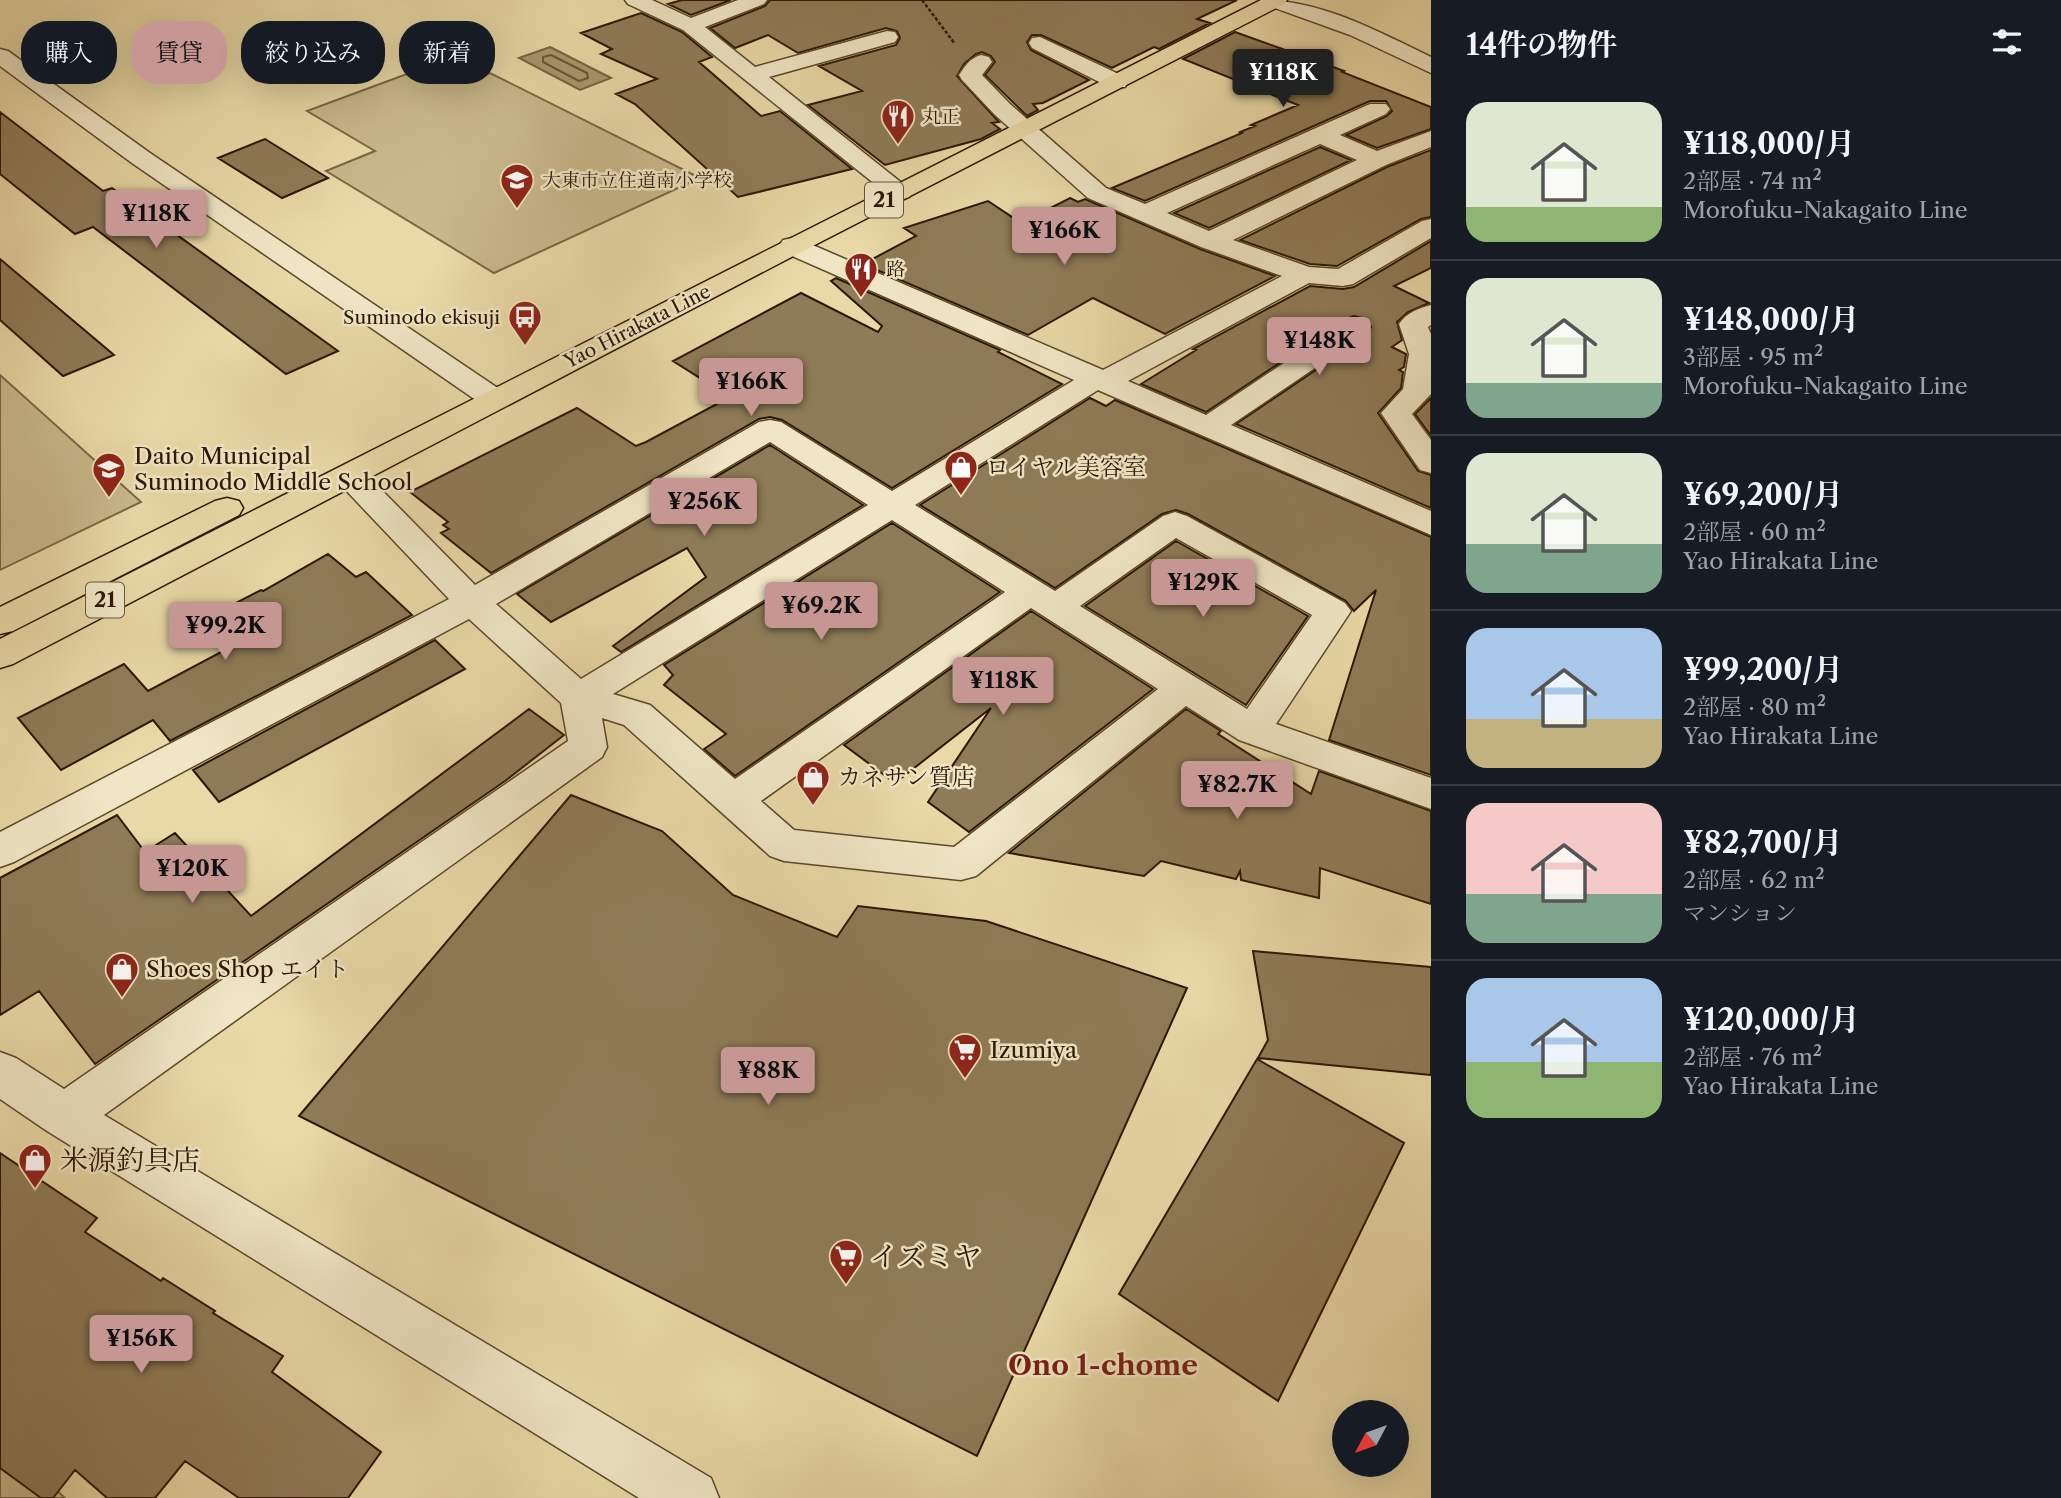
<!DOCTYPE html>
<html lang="ja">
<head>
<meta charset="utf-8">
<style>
	body { margin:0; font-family:"Libre Caslon Text","Noto Serif JP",serif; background:#20242c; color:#f1f3f6; height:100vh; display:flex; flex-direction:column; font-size:26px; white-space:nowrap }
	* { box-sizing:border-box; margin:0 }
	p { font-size:23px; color:#9ea1a6 }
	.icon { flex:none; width:38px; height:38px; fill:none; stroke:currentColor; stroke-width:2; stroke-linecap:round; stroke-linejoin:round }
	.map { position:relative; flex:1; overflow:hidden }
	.sheet { display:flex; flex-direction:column; background:#171b24; width:630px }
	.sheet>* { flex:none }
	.banner { position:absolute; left:21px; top:21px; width:665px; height:63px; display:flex; gap:14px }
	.needle { width:46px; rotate:229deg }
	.buttons { position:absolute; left:1332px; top:1400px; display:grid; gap:14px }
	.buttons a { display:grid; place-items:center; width:77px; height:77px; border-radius:50%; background:#171b24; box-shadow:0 7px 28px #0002; font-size:35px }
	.price { position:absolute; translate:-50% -60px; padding:0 16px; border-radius:7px; background:#c59692; color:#111; font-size:23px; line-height:46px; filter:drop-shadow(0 2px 4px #0008) }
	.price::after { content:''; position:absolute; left:50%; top:42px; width:21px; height:16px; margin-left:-10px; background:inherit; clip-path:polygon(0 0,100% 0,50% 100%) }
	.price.selected { background:#222; color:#fff }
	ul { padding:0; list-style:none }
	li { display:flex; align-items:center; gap:21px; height:175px; padding:0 35px }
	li+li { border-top:2px solid #363941 }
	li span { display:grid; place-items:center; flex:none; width:196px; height:140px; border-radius:21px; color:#555 }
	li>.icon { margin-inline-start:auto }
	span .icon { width:84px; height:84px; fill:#fffc; stroke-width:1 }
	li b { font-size:30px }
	h2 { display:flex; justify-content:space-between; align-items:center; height:84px; padding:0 35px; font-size:30px }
	.pill { padding:0 24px; border-radius:28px; background:#171b24; box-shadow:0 7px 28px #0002; font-size:24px; line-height:63px }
	.pill.selected { background:#c59692; color:#111 }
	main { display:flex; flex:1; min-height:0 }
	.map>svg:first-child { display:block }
</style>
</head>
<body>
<main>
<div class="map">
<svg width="1431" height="1498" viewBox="0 0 1431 1498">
	<rect width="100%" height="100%" fill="#e8d9a6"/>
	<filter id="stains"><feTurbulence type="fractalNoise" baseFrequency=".00286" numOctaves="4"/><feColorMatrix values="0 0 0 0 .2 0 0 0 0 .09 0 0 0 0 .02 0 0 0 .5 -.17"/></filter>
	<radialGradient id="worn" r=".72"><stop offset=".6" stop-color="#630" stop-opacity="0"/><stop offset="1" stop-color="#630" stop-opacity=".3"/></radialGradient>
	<path fill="#c8b88a" stroke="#7a6746" stroke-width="2" d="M 439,62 L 473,80 L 490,73 L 700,178 L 494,273 L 326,171 L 375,151 L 307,111 Z
		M 0,375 L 141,502 L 0,570 Z
		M 0,1438 L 65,1498 L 0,1498 Z"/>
	<path fill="#a8976e" stroke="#766342" stroke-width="2" d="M 550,47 L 611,78 L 580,90 L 519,58 Z"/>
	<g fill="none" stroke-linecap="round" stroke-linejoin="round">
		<path stroke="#6a5638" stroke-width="2" d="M 551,55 L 587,73 L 588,78 L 579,81 L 543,62 L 543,57 Z"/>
	</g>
	<path fill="#8e7b57" stroke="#2c1601" stroke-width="2" d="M 682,0 L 731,0 L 691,15 L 668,4 Z
		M 770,0 L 1237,0 L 1197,19 L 1210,23 L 1159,49 L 1154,47 L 1112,68 L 1041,35 L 1032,35 L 1027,42 L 1031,50 L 1089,80 L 1043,103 L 1033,104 L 1038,110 L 1027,116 L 985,75 L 995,62 L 991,56 L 982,52 L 976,54 L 964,64 L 957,76 L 999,122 L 992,123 L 1000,129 L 981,139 L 885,165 L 808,105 L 862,91 L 819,66 L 896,45 L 900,38 L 897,31 L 886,28 L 798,53 L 768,35 L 735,48 L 710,28 L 765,6 Z
		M 641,13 L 682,32 L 712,57 L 699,62 L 761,116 L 780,111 L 852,169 L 738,197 L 635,104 L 616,94 L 657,79 L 601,54 L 612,49 L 581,33 Z
		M 1235,32 L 1344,71 L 1342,72 L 1431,107 L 1431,129 L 1377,148 L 1346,135 L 1387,116 L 1392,111 L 1386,101 L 1370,101 L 1145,201 L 1112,188 L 1242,133 L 1240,132 L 1255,126 L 1251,125 L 1298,105 L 1183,59 Z
		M 0,112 L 103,191 L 112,188 L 338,351 L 286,374 L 93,227 L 75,234 L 0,174 Z
		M 265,139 L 328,178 L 282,198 L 218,158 Z
		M 1320,147 L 1351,160 L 1209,228 L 1174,213 Z
		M 1431,150 L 1431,217 L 1421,219 L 1337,266 L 1310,264 L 1240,240 L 1387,167 Z
		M 1070,198 L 1078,202 L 1085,199 L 1200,249 L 1275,276 L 1165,334 L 1093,298 L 1028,335 L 863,264 L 916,236 L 904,228 L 988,201 L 1021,223 Z
		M 1431,241 L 1431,268 L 1394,286 L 1429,303 L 1408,312 L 1397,322 L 1402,340 L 1392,347 L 1406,354 L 1404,367 L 1399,370 L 1403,372 L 1401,388 L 1378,413 L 1418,471 L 1431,475 L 1431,508 L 1236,424 L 1366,336 L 1371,327 L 1366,319 L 1354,316 L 1344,320 L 1206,412 L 1141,384 L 1196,350 L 1193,349 L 1310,286 L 1343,289 L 1354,287 Z
		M 0,259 L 114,355 L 63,376 L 0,320 Z
		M 836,278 L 1000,350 L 998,352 L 1062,384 L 892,488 L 782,420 L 770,417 L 759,419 L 491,573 L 441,533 L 449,529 L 443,525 L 448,522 L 410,492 L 577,408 L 636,446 L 646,442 L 730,397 L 673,361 L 801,293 L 878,332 L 882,326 L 831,281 Z
		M 1090,398 L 1106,406 L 1115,400 L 1431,537 L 1431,775 L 1329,740 L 1376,590 L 1354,611 L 1346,601 L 1188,514 L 1176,510 L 1162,514 L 1055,588 L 920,505 Z
		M 1431,398 L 1431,436 L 1415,414 Z
		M 770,445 L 863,505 L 621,652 L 613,646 L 706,577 L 687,548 L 551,622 L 517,594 Z
		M 892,523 L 1000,592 L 735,776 L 704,749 L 726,734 L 664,685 L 673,675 L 664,665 Z
		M 1176,541 L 1308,616 L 1246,705 L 1085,606 Z
		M 328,554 L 356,577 L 366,572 L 412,615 L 170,741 L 153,720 L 61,770 L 18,718 L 124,664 L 148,691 L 225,650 L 197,623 L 261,590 L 263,591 Z
		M 1031,611 L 1153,689 L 969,832 L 928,802 L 991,708 L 895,783 L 844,745 Z
		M 435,640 L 465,669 L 219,802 L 193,770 Z
		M 529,709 L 564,735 L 505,781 L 95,1064 L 39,991 L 0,1015 L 0,878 L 117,815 L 145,852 L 175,833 L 251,916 Z
		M 1186,709 L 1221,731 L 1218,734 L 1311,794 L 1319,771 L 1431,811 L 1431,904 L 1320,868 L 1319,898 L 1241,880 L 1240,871 L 1236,879 L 1161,861 L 1144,876 L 1009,853 Z
		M 571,795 L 662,831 L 733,895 L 837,937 L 858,906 L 986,921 L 1187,988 L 977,1456 L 299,1116 Z
		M 1253,951 L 1431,967 L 1431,1075 L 1258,1058 L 1268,1040 Z
		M 1257,1059 L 1404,1143 L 1278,1401 L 1119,1294 Z
		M 0,1153 L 97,1218 L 85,1232 L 161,1281 L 163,1278 L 215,1311 L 213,1313 L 283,1356 L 272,1372 L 381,1452 L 348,1498 L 239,1498 L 185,1461 L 155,1498 L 107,1498 L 75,1470 L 53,1498 L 41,1498 L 0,1468 Z"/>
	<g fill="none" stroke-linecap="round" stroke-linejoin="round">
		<defs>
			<path id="minor" d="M 625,0 L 652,0 L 691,18 L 738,0 L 767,0 L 764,4 L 705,27 L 755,67 L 887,31 L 895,32 L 898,37 L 895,42 L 769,77 L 913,192 L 909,197 L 900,200 L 891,197 L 683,30 L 628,4 Z
				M 1261,0 C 1321,0 1377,31 1431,57 L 1431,73 L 1350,35 L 1264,4 Z
				M 1040,37 L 1125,77 L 1128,82 L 1125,87 L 1109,87 L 1032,48 L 1029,43 L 1032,38 Z
				M 0,49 L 8,51 L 150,153 L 505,393 L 509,399 L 505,405 L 494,408 L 483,405 L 132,163 L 0,66 Z
				M 981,55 L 989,57 L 992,62 L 982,75 L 1010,104 L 1106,188 L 1145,204 L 1370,104 L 1386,104 L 1390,109 L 1386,114 L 1340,135 L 1377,151 L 1431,131 L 1431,147 L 1386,165 L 1233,240 L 1309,267 L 1338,269 L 1422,221 L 1431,219 L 1431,238 L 1353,284 L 1343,286 L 1309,283 L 1128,381 L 1206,415 L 1345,322 L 1355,319 L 1365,322 L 1369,328 L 1365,334 L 1231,425 L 1431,511 L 1431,535 L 1098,390 L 915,505 L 1055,591 L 1163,516 L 1175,512 L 1187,516 L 1345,603 L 1351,611 L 1276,724 L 1431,778 L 1431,809 L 1239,740 L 1186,706 L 976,876 L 961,880 L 784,861 L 770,856 L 624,725 L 602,718 L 607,747 L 602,757 L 104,1115 L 711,1478 L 719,1498 L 639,1498 L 47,1131 L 0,1099 L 0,1052 L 16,1058 L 64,1089 L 568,741 L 561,703 L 469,619 L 14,862 L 0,867 L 0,832 L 449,599 L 339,483 L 334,476 L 339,469 L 350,466 L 361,469 L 475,585 L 759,422 L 770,420 L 781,422 L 892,491 L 1074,380 L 783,252 L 779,246 L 783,240 L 792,238 L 801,240 L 1103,370 L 1282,276 L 1201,247 L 1088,198 L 994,114 L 962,80 L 959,75 C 965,66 970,58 981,55 ZM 1320,144 L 1357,160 L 1209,231 L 1167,213 ZM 770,442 L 868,505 L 581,679 L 496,604 ZM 892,520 L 1005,592 L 735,779 L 650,705 L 613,694 ZM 1176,538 L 1312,615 L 1247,709 L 1080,606 ZM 1031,608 L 1158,689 L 954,847 L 794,830 L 761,801 Z
				M 1431,305 L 1431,325 L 1428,327 L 1431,334 L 1431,394 L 1412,414 L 1431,440 L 1431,473 L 1420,470 L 1381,413 L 1403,389 L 1409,354 L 1399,324 C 1406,313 1419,308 1431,305 Z"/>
			<path id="major" d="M 1261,0 L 1287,0 L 1284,4 L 801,252 L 13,664 L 0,668 L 0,639 Z
				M 227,498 L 239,501 L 243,508 L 239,515 L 13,631 L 0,634 L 0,607 L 215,501 Z"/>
		</defs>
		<use href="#minor" stroke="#5b472a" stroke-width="3"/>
		<use href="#major" stroke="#2c1601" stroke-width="3"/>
		<path stroke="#2c1601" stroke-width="2.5" stroke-dasharray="3.5 2" stroke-linecap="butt" d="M 922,0 L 955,44"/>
		<use href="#minor" fill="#f0e6c5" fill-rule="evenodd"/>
		<use href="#major" fill="#e8d9a6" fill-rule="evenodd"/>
	</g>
	<defs>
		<symbol id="restaurant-pin" viewBox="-11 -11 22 30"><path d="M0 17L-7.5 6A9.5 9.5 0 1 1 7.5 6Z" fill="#8f2418" stroke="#f0e6c5"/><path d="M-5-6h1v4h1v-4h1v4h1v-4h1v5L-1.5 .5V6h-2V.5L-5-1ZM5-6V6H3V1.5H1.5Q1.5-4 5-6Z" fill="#fff"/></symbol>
		<symbol id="school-pin" viewBox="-11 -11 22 30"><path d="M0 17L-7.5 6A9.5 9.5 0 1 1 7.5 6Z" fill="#8f2418" stroke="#f0e6c5"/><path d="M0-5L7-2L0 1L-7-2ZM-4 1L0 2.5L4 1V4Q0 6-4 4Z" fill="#fff"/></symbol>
		<symbol id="bus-pin" viewBox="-11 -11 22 30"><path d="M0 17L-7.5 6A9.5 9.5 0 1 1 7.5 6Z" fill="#8f2418" stroke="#f0e6c5"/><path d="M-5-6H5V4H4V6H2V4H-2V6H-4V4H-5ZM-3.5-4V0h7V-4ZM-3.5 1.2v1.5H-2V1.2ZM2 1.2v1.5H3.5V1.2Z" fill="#fff"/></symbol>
		<symbol id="shop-pin" viewBox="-11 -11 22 30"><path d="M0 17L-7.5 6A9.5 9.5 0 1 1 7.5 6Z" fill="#8f2418" stroke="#f0e6c5"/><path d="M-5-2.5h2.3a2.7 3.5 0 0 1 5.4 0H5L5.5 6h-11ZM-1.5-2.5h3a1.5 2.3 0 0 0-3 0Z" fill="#fff"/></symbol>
		<symbol id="supermarket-pin" viewBox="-11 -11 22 30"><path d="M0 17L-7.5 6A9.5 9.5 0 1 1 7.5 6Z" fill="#8f2418" stroke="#f0e6c5"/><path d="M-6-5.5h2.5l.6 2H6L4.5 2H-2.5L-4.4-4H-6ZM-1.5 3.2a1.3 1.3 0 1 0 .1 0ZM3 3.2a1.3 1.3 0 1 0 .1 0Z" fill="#fff"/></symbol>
	</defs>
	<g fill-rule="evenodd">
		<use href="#restaurant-pin" x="879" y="97" width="38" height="52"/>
		<use href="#school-pin" x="498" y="161" width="38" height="52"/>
		<use href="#restaurant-pin" x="842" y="250" width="38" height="52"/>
		<use href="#bus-pin" x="506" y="298" width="38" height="52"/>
		<use href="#shop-pin" x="942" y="448" width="38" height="52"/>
		<use href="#school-pin" x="90" y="450" width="38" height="52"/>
		<use href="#shop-pin" x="794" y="758" width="38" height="52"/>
		<use href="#shop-pin" x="103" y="950" width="38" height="52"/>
		<use href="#supermarket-pin" x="946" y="1031" width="38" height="52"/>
		<use href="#shop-pin" x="16" y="1141" width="38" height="52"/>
		<use href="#supermarket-pin" x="827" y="1237" width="38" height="52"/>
	</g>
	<g text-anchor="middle" stroke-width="5" stroke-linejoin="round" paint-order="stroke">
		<g font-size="19" fill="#2c1601" stroke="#f0e6c5" text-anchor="start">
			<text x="922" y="123">丸正</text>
			<text x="542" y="187">大東市立住道南小学校</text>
			<text x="886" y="276">路</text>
			<text x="500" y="324" text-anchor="end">Suminodo ekisuji</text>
		</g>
		<g font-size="19" fill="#2c1601" stroke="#f0e6c5">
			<text transform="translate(637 326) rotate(-27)" y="7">Yao Hirakata Line</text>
		</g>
		<g fill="#f0e6c5" stroke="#67543c" stroke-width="2">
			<rect x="865" y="182.5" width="38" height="35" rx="5"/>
			<rect x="86" y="582.5" width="38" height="35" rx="5"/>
		</g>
		<g font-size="21" font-weight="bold" fill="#2c1601">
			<text x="884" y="207">21</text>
			<text x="105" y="607">21</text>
		</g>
		<g font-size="23" fill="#2c1601" stroke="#f0e6c5" text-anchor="start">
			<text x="134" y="464">Daito Municipal<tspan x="134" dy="26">Suminodo Middle School</tspan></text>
			<text x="986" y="475">ロイヤル美容室</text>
			<text x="838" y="785">カネサン質店</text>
			<text x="146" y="977">Shoes Shop エイト</text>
			<text x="990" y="1058">Izumiya</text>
		</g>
		<g font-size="28" fill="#2c1601" stroke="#f0e6c5" text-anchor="start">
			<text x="60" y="1170">米源釣具店</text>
			<text x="870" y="1266">イズミヤ</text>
		</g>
		<g font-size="28" font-weight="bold" fill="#7a1f14" stroke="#f0e6c5">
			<text x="1103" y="1375">Ono 1-chome</text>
		</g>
	</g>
	<rect width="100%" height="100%" filter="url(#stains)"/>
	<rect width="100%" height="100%" fill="url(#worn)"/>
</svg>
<div class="buttons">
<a><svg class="needle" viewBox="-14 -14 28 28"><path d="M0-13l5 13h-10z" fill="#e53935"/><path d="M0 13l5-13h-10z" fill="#9ea1a6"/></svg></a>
</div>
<b class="price selected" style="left:1283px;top:109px">¥118K</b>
<b class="price" style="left:156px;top:250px">¥118K</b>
<b class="price" style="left:1064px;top:267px">¥166K</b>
<b class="price" style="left:1319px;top:377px">¥148K</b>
<b class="price" style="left:751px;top:418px">¥166K</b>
<b class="price" style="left:704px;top:538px">¥256K</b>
<b class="price" style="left:1203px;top:619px">¥129K</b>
<b class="price" style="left:821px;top:642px">¥69.2K</b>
<b class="price" style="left:225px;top:662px">¥99.2K</b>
<b class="price" style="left:1003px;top:717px">¥118K</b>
<b class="price" style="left:1237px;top:821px">¥82.7K</b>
<b class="price" style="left:192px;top:905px">¥120K</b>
<b class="price" style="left:768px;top:1107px">¥88K</b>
<b class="price" style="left:141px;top:1375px">¥156K</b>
<div class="banner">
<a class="pill">購入</a>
<a class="pill selected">賃貸</a>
<a class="pill">絞り込み</a>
<a class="pill">新着</a>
</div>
</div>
<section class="sheet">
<h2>14件の物件<svg class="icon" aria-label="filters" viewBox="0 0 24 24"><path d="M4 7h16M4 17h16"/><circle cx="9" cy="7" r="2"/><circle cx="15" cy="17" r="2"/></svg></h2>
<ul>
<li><span style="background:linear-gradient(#dfe7d0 75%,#8fb573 0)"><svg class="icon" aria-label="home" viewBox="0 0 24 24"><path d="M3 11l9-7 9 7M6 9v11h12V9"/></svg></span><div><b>¥118,000/月</b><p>2部屋 · 74 m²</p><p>Morofuku-Nakagaito Line</p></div></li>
<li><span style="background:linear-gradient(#dfe7d0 75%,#7fa58c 0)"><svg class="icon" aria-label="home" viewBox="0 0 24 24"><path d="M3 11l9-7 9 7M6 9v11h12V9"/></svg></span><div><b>¥148,000/月</b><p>3部屋 · 95 m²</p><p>Morofuku-Nakagaito Line</p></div></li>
<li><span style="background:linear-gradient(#dfe7d0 65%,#7fa58c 0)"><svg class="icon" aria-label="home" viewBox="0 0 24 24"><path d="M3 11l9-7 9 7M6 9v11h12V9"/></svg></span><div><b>¥69,200/月</b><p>2部屋 · 60 m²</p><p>Yao Hirakata Line</p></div></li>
<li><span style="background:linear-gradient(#a9c7e8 65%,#c2b280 0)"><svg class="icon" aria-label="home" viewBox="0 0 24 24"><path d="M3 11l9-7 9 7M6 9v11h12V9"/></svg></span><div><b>¥99,200/月</b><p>2部屋 · 80 m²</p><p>Yao Hirakata Line</p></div></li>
<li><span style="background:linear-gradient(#f6c9c9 65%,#7fa58c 0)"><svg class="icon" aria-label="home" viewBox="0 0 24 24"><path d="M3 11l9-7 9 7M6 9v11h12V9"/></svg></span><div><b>¥82,700/月</b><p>2部屋 · 62 m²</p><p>マンション</p></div></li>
<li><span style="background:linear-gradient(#a9c7e8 60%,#8fb573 0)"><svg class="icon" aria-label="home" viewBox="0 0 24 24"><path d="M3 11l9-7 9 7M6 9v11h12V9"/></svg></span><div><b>¥120,000/月</b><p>2部屋 · 76 m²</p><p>Yao Hirakata Line</p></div></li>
</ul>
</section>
</main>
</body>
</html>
